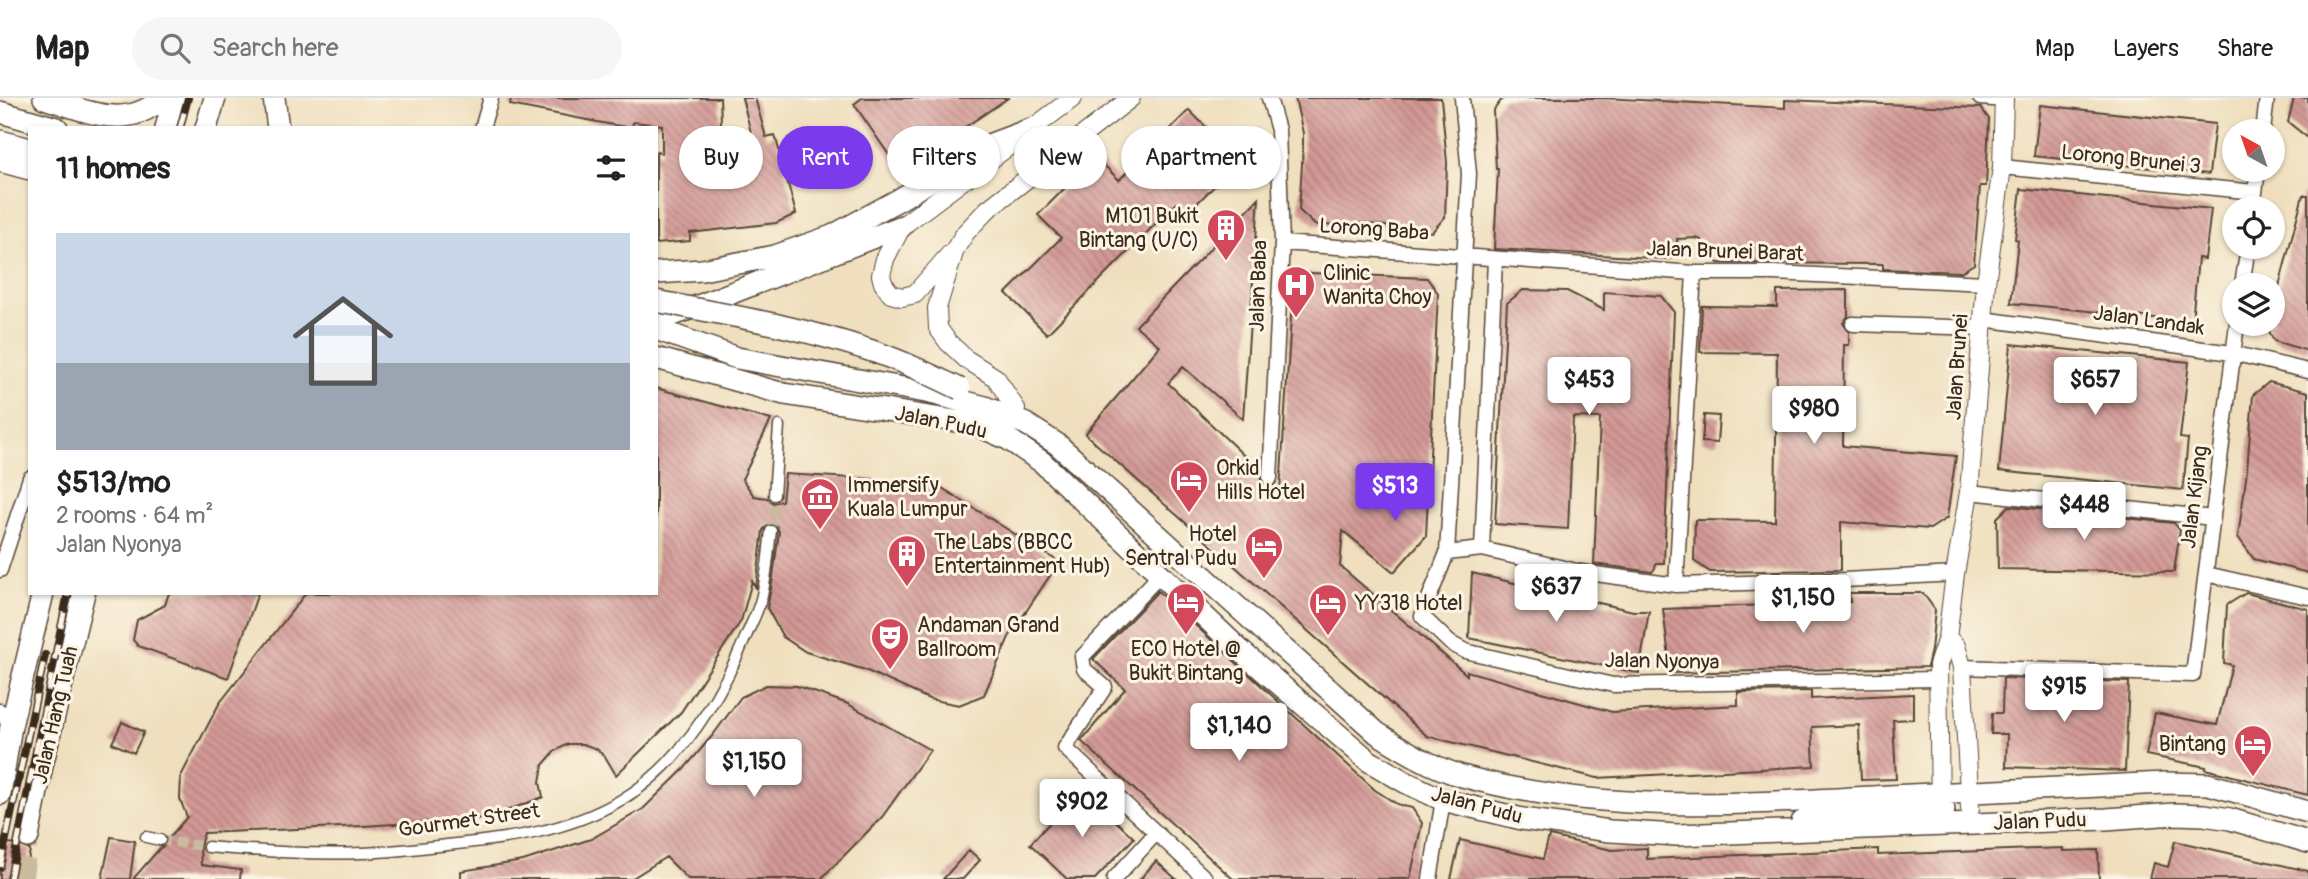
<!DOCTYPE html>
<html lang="en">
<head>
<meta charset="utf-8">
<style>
	body { margin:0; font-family:Pangolin,sans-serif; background:#f6f6f6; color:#222; height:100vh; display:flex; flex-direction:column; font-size:26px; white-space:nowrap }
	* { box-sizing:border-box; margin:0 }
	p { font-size:23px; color:#767676 }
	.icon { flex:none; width:38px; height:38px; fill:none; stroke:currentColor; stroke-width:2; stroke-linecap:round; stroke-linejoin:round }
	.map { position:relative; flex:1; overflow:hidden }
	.side { position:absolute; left:28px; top:28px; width:630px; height:469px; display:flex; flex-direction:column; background:#fff; border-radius:0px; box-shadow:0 2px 5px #0004 }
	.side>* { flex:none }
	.top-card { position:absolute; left:679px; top:28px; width:665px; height:63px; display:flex; gap:14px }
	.needle { width:46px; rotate:320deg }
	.controls { position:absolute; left:2222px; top:21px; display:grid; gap:14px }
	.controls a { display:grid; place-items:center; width:63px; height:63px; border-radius:50%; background:#fff; box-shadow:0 2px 5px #0004; font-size:35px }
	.price { position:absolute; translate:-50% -60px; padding:0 16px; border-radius:7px; background:#fff; color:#222; font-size:23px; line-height:46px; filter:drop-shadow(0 2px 4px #0008) }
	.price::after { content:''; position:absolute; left:50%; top:42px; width:21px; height:16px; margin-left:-10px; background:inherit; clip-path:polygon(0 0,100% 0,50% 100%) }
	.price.current { background:#7c3aed; color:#fff }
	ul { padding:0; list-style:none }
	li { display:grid; align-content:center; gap:14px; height:371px; padding:0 28px }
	li span { display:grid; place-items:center; height:217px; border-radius:0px; color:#555 }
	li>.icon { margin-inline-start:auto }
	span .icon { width:126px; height:126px; fill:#fffc; stroke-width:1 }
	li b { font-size:30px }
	h2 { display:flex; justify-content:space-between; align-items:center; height:84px; padding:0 28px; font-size:30px }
	.chip { padding:0 24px; border-radius:32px; background:#fff; box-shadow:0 2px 5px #0004; font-size:24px; line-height:63px }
	.chip.current { background:#7c3aed; color:#fff }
	header { display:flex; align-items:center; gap:42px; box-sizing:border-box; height:98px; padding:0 35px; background:#fff; border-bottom:2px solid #e0e0e0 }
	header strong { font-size:33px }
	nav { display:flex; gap:38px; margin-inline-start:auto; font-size:24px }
	.search { width:490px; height:63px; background:#f6f6f6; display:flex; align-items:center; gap:18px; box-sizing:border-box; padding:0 24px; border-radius:38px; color:#767676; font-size:26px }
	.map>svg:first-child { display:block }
</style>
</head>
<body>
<header>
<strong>Map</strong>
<div class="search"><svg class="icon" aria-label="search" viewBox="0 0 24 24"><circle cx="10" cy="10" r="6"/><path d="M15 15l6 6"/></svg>Search here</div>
<nav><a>Map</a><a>Layers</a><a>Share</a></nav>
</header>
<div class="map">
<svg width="2308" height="781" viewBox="0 0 2308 781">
	<defs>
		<pattern id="building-back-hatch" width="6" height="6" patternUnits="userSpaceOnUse" patternTransform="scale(1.75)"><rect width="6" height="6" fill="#d39996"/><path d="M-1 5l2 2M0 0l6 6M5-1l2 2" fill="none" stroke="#ac7d7a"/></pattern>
	</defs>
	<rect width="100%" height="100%" fill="#fcf5e5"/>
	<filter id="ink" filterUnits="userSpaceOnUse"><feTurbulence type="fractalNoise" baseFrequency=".0143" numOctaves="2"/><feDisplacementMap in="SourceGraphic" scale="14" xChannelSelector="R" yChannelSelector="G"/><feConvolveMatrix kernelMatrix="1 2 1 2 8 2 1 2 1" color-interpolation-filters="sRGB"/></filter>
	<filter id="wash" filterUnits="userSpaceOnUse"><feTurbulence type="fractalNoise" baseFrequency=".00686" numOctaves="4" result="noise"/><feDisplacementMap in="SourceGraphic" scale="28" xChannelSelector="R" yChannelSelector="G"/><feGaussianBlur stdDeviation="1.57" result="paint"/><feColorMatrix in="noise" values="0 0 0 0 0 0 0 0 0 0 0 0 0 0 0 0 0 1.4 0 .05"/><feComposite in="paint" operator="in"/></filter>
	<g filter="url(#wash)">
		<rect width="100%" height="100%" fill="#efdfbe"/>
		<g id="blocks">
			<path fill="url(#building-back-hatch)" d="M 511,0 L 720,0 L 722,48 L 753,42 L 742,0 L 755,0 L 766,39 L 775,37 L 796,116 L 776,125 L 690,135 L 690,143 L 656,146 L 656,54 L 662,55 L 662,27 L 633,24 L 632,30 L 613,27 L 510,7 Z
				M 862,0 L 1008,0 L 900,73 L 854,6 Z
				M 1295,0 L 1441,0 L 1447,65 L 1445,119 L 1432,134 L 1361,125 L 1361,128 L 1315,127 L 1299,112 L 1303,51 L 1303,35 Z
				M 1503,0 L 1605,0 L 1785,10 L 1785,2 L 1981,10 L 1989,21 L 1986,88 L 1980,88 L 1974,166 L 1961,174 L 1883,171 L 1883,166 L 1718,165 L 1702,147 L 1702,142 L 1696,140 L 1677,141 L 1677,155 L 1670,161 L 1494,151 L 1498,71 L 1496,71 L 1493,13 Z
				M 2294,0 L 2308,0 L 2308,40 L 2288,24 Z
				M 2040,7 L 2215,26 L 2209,76 L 2034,58 Z
				M 1189,12 L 1240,63 L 1186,116 L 1176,105 L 1047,236 L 1006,195 L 1061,140 L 1038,117 L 1096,59 L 1119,82 Z
				M 2021,91 L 2211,111 L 2205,161 L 2198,160 L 2192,224 L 2011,205 L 2018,142 L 2015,141 Z
				M 2303,97 L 2308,97 L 2308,253 L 2274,243 L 2270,236 L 2269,226 L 2273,226 L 2273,211 Z
				M 1259,100 L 1243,321 L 1183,269 L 1168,285 L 1261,374 L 1261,384 L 1265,388 L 1275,388 L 1280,393 L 1293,188 L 1310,175 L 1427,180 L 1438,195 L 1426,438 L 1394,474 L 1343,433 L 1340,468 L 1467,577 L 1467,573 L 1612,614 L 1738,607 L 1738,594 L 1811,593 L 1811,601 L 1913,596 L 1913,621 L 1893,622 L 1896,681 L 1861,682 L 1859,627 L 1812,629 L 1814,668 L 1597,680 L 1427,638 L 1085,336 L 1160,248 L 1136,228 Z
				M 1523,192 L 1567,193 L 1604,212 L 1604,194 L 1661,198 L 1674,214 L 1664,465 L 1656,465 L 1655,470 L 1652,474 L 1594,466 L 1600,320 L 1573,319 L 1568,431 L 1495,426 L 1507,205 Z
				M 1848,192 L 1848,218 L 1843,225 L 1849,234 L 1849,247 L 1844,247 L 1843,348 L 1956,358 L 1947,420 L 1930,431 L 1841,424 L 1841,472 L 1710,474 L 1694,463 L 1695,422 L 1775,423 L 1777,255 L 1700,254 L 1702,208 L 1777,209 L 1777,193 Z
				M 2011,246 L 2189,264 L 2180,340 L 2188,341 L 2183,392 L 1999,373 Z
				M 2269,284 L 2308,294 L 2308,475 L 2254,461 L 2238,439 L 2247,373 L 2253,297 Z
				M 656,290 L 771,322 L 742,381 L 754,398 L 767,400 L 773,405 L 782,403 L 785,376 L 934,385 L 1059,464 L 1009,539 L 984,597 L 959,607 L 929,601 L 865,572 L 806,554 L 783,539 L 767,510 L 772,485 L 779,434 L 776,427 L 769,426 L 763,432 L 756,490 L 752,483 L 741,523 L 681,614 L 616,677 L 606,660 L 597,651 L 583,646 L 568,646 L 555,653 L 543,667 L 540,684 L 543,699 L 487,720 L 363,728 L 204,735 L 200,748 L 201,767 L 241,772 L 240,781 L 133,781 L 160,750 L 166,747 L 168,741 L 187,719 L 180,701 L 181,678 L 219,606 L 306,495 L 656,495 Z
				M 1704,317 L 1719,318 L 1717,345 L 1702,344 Z
				M 2009,408 L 2174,425 L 2180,432 L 2174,474 L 1998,471 L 1997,420 Z
				M 1472,475 L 1633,513 L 1649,513 L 1639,575 L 1469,540 Z
				M 1158,493 L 1375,692 L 1397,706 L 1412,710 L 1422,725 L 1410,781 L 1233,781 L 1081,643 L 1125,591 L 1093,561 Z
				M 169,495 L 258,495 L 228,580 L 138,548 L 133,542 L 137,522 L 165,507 Z
				M 1849,495 L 1923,495 L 1935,512 L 1931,552 L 1927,569 L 1671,575 L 1663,511 L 1850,504 Z
				M 2246,495 L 2308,511 L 2308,697 L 2205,671 L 2206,669 L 2146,657 L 2155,615 L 2217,627 L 2232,567 L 2224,565 L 2227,507 Z
				M 2003,580 L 2129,584 L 2125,673 L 2006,669 L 2007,636 L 1991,636 L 1992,615 L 2002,615 Z
				M 766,587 L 797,588 L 848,606 L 930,652 L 882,719 L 821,781 L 688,781 L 666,759 L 631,781 L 461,781 L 461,773 L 523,763 L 591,741 L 643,711 L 684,671 L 713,637 L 741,599 Z
				M 122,624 L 144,634 L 134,655 L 112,645 Z
				M 1081,691 L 1134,740 L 1095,781 L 1067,781 L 1030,746 Z
				M 1549,738 L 1612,752 L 1647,750 L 1647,761 L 1878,751 L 1878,757 L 2063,750 L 2063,753 L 2098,752 L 2099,781 L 1451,781 L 1460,742 L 1543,761 Z
				M 111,739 L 135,743 L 130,781 L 102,781 Z
				M 2175,743 L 2308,773 L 2308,781 L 2150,781 L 2154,765 L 2168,769 Z
				M 0,744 L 16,746 L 30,752 L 25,781 L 0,781 Z
				M 969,752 L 980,762 L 963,781 L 943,781 Z
				M 1156,763 L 1176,781 L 1140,781 Z"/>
		</g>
	</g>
	<g filter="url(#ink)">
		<use href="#blocks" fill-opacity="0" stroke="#564536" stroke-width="2"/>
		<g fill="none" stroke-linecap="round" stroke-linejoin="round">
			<path stroke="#cbbb9e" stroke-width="10" stroke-dasharray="10 5" stroke-linecap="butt" d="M 771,433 L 774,397
				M 160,742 L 208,749"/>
			<path stroke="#cbbb9e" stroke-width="21" stroke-dasharray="21 10" stroke-linecap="butt" d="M 22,781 L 28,739"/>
			<defs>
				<path id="pedestrian" d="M 774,397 L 779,328
					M 146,739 L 160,742
					M 208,749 C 260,753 311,757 362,755 C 391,754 419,750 447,747 C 508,741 567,734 621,702 C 681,667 721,598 747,536 C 752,524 758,513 761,501 C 767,479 768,455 771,433"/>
				<path id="minor" d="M 1269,0 L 1278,32 L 1282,145 L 1270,380
					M 1462,0 L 1469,76 L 1447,455 L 1422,518 L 1450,545 L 1465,553 L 1613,587 L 1937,581
					M 1980,0 L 2005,2
					M 482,30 L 491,0
					M 2263,33 L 2267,0
					M 2002,69 L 2255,94
					M 2253,110 L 2258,72
					M 1282,145 L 1694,175 L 1774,175 L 1986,185
					M 2242,187 L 2248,149
					M 1983,221 L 2232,255 L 2308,273
					M 1853,226 L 1982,230
					M 1969,394 L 2213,420
					M 1482,451 L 1495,162
					M 1447,455 L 1482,451 L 1581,474 L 1676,487 L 1845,482 L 1955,476
					M 0,472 L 30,380
					M 2206,476 L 2308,499
					M 1160,477 L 1082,559 L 1084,571 L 1105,589 L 1065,650 L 1206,781
					M 1676,487 L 1694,175
					M 1962,569 L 2193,577 L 2237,226
					M 0,613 L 11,628
					M 1114,781 L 1156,735
					M 1430,781 L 1443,702"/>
				<path id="tertiary" d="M 950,156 L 915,196 L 902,199 L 891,196 L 883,185 L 881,177 L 885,161 L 902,128 L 1073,0
					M 1016,311 L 996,280 L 966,261 L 948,244 L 938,230 L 937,210 L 955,151 L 966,134 L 988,111 L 1131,0
					M 1947,540 L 1956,548 L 1962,569 L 1970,711
					M 1940,709 L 1938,567 L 1947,540 L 1955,476 L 1969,394 L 1986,185 L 2002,69 L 2004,0"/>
				<path id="secondary" d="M 44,0 C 85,12 126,34 162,0
					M 274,0 L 278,30
					M 0,14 L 57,30
					M 166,30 L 174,0
					M 206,30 L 215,0
					M 0,43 L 30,51
					M 0,63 L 30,71
					M 656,175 L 702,172 L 775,158 L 832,138 L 900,101 L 991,46 L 1031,31
					M 656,216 L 673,217 L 706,205 L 902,128
					M 656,231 L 737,260 L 931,295 L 985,309 L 1026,326 L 1057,346 L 1377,635 C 1404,652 1431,669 1462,678 C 1601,717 1747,706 1889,698 C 1981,693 2073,690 2165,685 L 2208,686 L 2308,714
					M 656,260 L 784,296 L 974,326 L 1008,341 L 1042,364 L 1242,554 L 1369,663 L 1405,684 L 1443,702 L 1522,721 L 1610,733 L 1677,737 L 2106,721 L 2175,716 L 2204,717 L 2230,721 L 2308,744
					M 0,696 L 11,628 L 43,495
					M 1802,724 L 1832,716 L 1944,712
					M 28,739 L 42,668 L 84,495"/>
			</defs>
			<use href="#pedestrian" stroke="#564536" stroke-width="13"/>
			<use href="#minor" stroke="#564536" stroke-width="17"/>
			<use href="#tertiary" stroke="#564536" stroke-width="20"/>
			<use href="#secondary" stroke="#564536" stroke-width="24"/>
			<use href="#pedestrian" stroke="#fff" stroke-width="10"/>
			<use href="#minor" stroke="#fff" stroke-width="14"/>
			<use href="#tertiary" stroke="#fff" stroke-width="18"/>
			<use href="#secondary" stroke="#fff" stroke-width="21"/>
			<defs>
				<path id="rail" d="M 180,30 L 188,0
					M 0,769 L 45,557
					M 10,781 L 68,495"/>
			</defs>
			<use href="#rail" stroke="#3b2a1e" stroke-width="8"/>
			<use href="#rail" stroke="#fcf5e5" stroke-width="5" stroke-dasharray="16" stroke-linecap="butt"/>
			<defs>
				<path id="secondary-bridge" d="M 656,203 C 726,217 798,228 866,251 C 898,261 929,276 960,291"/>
			</defs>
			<use href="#secondary-bridge" stroke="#564536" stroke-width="24" stroke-linecap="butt"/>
			<use href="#secondary-bridge" stroke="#fff" stroke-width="21"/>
		</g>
	</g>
	<defs>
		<symbol id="building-pin" viewBox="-11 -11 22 30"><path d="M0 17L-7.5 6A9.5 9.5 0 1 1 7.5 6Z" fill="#d1495b" stroke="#fcf5e5"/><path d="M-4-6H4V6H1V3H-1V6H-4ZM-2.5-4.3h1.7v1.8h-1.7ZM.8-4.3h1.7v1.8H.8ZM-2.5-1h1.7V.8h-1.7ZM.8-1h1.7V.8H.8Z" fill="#fff"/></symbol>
		<symbol id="hospital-pin" viewBox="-11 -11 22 30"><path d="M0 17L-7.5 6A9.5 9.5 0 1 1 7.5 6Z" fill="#d1495b" stroke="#fcf5e5"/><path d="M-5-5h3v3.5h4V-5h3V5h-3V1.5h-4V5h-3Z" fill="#fff"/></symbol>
		<symbol id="hotel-pin" viewBox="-11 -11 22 30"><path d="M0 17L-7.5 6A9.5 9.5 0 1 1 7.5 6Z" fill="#d1495b" stroke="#fcf5e5"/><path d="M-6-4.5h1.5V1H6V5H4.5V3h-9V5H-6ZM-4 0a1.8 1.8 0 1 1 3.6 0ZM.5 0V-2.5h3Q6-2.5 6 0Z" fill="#fff"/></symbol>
		<symbol id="museum-pin" viewBox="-11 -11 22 30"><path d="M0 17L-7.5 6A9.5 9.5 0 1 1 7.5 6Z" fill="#d1495b" stroke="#fcf5e5"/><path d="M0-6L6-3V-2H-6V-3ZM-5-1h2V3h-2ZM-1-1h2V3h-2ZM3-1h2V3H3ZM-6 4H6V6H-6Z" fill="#fff"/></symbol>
		<symbol id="theatre-pin" viewBox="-11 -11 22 30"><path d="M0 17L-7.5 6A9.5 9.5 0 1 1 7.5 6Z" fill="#d1495b" stroke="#fcf5e5"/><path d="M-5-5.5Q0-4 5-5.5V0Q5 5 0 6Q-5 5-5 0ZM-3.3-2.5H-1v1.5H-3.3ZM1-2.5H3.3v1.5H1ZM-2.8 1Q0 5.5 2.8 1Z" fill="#fff"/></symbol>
	</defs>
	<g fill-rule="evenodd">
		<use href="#building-pin" x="1204" y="108" width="44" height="60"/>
		<use href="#hospital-pin" x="1274" y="165" width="44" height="60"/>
		<use href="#hotel-pin" x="1167" y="360" width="44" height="60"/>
		<use href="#museum-pin" x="798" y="377" width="44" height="60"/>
		<use href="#hotel-pin" x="1242" y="426" width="44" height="60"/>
		<use href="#building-pin" x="885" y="434" width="44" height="60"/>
		<use href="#hotel-pin" x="1164" y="482" width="44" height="60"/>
		<use href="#hotel-pin" x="1306" y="483" width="44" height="60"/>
		<use href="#theatre-pin" x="868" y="517" width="44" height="60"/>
		<use href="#hotel-pin" x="2231" y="624" width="44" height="60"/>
	</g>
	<g text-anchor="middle" stroke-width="6" stroke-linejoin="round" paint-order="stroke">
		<g font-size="21" fill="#3b2a1e" stroke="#fcf5e5">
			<text transform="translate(2131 61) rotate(6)" y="7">Lorong Brunei 3</text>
			<text transform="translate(1374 131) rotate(4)" y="7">Lorong Baba</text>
			<text transform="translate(1725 153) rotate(2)" y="7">Jalan Brunei Barat</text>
			<text transform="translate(1258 188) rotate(-88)" y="7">Jalan Baba</text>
			<text transform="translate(2149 222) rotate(8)" y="7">Jalan Landak</text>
			<text transform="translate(1957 269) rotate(-86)" y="7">Jalan Brunei</text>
			<text transform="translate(941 324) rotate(12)" y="7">Jalan Pudu</text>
			<text transform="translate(2194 399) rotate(-83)" y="7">Jalan Kijang</text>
			<text transform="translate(1662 563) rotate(1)" y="7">Jalan Nyonya</text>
			<text transform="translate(55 617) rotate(-77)" y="7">Jalan Hang Tuah</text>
			<text transform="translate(1477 707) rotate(15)" y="7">Jalan Pudu</text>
			<text transform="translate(469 722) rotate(-8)" y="7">Gourmet Street</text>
			<text transform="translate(2040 723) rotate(-2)" y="7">Jalan Pudu</text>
		</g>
		<g font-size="21" fill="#3b2a1e" stroke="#fcf5e5" text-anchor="start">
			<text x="1199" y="125" text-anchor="end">M101 Bukit<tspan x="1199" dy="24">Bintang (U/C)</tspan></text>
			<text x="1323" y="182">Clinic<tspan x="1323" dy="24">Wanita Choy</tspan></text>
			<text x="1216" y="377">Orkid<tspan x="1216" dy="24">Hills Hotel</tspan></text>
			<text x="847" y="394">Immersify<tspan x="847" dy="24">Kuala Lumpur</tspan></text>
			<text x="1237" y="443" text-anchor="end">Hotel<tspan x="1237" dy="24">Sentral Pudu</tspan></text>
			<text x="934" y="451">The Labs (BBCC<tspan x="934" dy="24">Entertainment Hub)</tspan></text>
			<text x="1355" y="512">YY318 Hotel</text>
			<text x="917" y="534">Andaman Grand<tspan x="917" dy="24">Ballroom</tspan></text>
			<text x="1186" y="558" text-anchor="middle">ECO Hotel @<tspan x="1186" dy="24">Bukit Bintang</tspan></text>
			<text x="2226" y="653" text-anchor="end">Bintang</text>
		</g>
	</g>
</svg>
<div class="controls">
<a><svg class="needle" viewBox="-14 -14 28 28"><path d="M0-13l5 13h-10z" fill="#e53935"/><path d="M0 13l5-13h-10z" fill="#767676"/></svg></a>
<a><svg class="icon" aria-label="locate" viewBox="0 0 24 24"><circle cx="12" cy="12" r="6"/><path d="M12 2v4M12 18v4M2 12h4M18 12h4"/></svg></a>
<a><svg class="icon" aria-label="layers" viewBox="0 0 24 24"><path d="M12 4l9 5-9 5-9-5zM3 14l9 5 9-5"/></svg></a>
</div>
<b class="price" style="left:1589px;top:319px">$453</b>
<b class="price" style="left:2095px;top:319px">$657</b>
<b class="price" style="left:1814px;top:348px">$980</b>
<b class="price current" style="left:1395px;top:425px">$513</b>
<b class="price" style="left:2084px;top:444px">$448</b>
<b class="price" style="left:1556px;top:526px">$637</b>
<b class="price" style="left:1803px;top:537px">$1,150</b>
<b class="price" style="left:2064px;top:626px">$915</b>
<b class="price" style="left:1239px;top:665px">$1,140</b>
<b class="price" style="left:754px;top:701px">$1,150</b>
<b class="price" style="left:1082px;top:741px">$902</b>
<div class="top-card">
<a class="chip">Buy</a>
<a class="chip current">Rent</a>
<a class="chip">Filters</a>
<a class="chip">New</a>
<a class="chip">Apartment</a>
</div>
<section class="side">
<h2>11 homes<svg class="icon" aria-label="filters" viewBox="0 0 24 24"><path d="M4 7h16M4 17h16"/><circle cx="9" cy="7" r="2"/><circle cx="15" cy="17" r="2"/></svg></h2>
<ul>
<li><span style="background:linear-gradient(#c9d6e8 60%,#9aa5b1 0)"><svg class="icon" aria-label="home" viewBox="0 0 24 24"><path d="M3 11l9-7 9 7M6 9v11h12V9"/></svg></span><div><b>$513/mo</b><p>2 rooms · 64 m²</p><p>Jalan Nyonya</p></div></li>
</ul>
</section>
</div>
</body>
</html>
